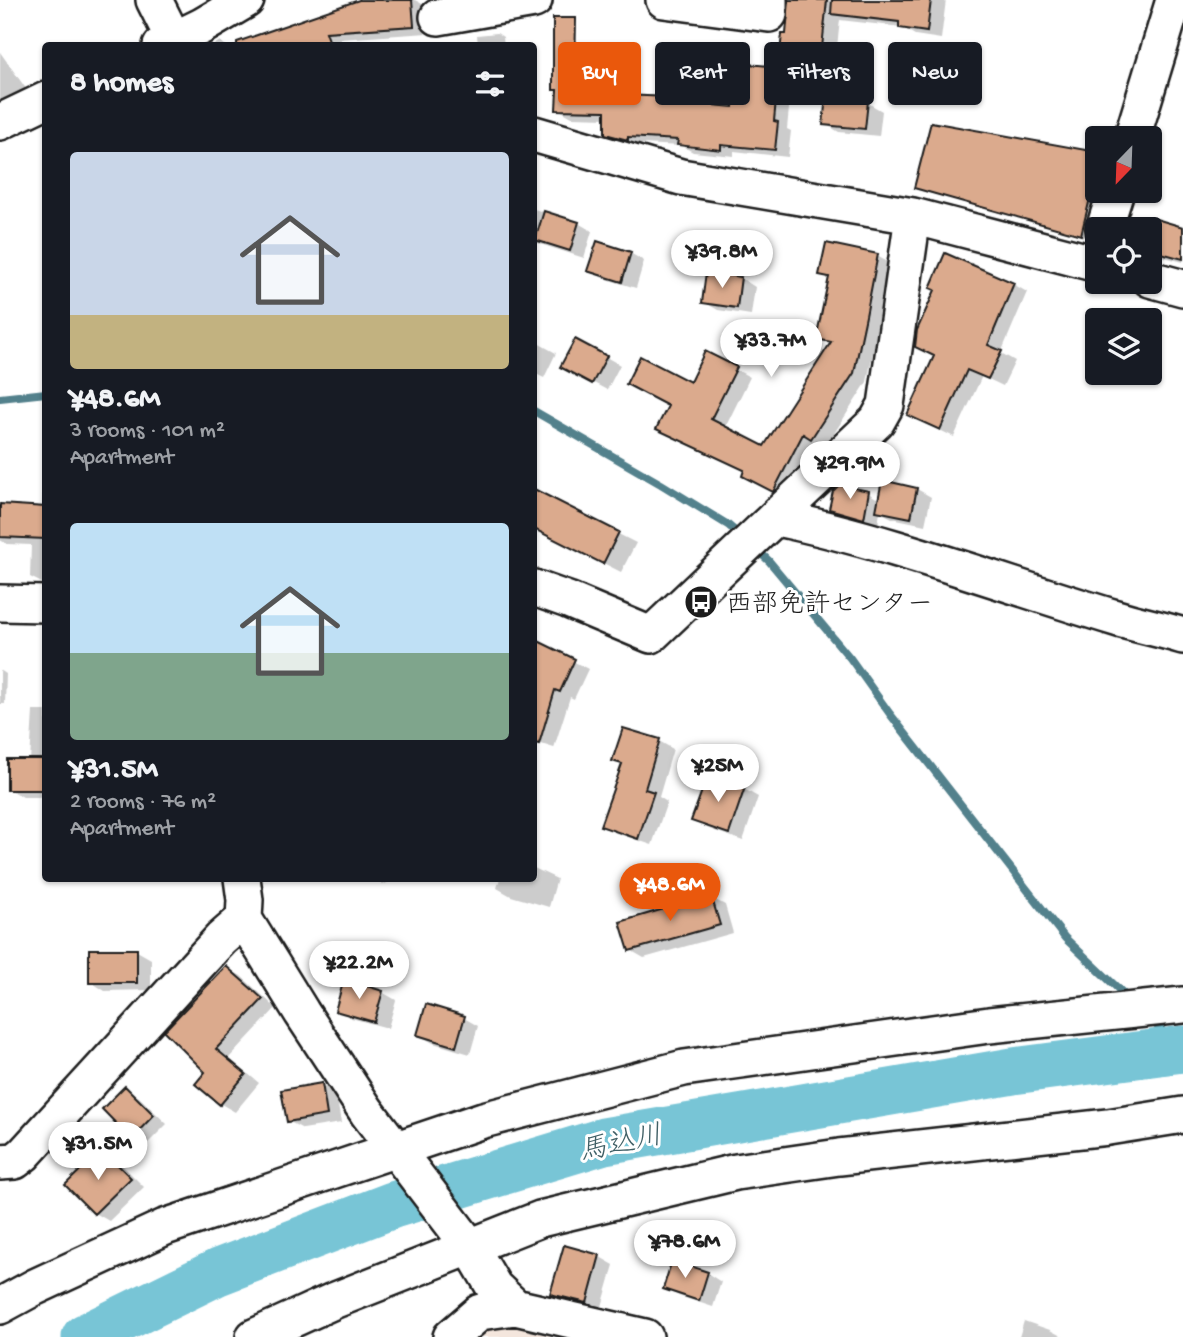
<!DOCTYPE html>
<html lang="en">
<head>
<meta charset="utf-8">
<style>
	body { margin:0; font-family:"Gochi Hand","Klee One",sans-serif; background:#20242c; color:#f1f3f6; height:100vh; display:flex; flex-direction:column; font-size:26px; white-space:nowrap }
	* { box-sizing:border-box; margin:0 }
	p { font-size:23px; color:#9ea1a6 }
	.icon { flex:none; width:38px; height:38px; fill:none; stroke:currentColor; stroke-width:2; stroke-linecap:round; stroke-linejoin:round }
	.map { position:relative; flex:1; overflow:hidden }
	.panel { position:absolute; left:42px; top:42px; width:495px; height:840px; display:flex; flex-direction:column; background:#171b24; border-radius:7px; box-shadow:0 2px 5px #0004 }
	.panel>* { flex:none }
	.guide { position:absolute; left:558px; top:42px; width:520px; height:63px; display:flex; gap:14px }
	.needle { width:46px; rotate:203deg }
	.tools { position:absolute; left:1085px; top:126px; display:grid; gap:14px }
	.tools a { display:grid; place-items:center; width:77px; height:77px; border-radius:7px; background:#171b24; box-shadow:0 2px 5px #0004; font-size:35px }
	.price { position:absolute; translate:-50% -60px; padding:0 16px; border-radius:24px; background:#fff; color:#222; font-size:23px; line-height:46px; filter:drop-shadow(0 2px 4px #0008) }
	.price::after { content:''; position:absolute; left:50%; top:42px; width:21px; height:16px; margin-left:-10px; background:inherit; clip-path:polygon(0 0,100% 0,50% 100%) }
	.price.selected { background:#ea580c; color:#fff }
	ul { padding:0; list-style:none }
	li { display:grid; align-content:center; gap:14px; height:371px; padding:0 28px }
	li span { display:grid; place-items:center; height:217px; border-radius:7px; color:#555 }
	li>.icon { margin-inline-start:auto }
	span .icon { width:126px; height:126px; fill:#fffc; stroke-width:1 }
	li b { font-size:30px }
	h2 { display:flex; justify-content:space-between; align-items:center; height:84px; padding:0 28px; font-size:30px }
	.tag { padding:0 24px; border-radius:7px; background:#171b24; box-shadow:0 2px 5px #0004; font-size:24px; line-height:63px }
	.tag.selected { background:#ea580c; color:#fff }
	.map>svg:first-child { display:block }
</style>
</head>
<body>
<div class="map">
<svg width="1183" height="1337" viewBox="0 0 1183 1337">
	<rect width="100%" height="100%" fill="#fff"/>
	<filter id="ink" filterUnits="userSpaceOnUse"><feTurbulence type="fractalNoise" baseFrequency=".0143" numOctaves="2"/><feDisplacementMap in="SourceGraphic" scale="14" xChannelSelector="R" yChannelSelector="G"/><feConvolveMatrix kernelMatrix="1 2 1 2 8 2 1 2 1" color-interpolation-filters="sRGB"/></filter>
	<g filter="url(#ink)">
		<path fill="#f4e6dd" d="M 517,1327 L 554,1337 L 474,1337 L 485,1328 Z"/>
		<path fill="#0003" d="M 387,0 L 415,0 L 426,6 L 428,33 L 339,39 L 341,46 L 232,46 L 360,2 Z
			M 791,0 L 946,0 L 941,39 L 915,35 L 901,27 L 840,20 L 834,74 L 794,69 L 780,61 L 788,36 Z
			M 497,33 L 503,37 L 504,46 L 478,46 L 477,35 Z
			M 220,41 L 226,46 L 212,46 Z
			M 576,41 L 589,48 L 589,74 L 623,75 L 637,83 L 637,98 L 669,99 L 677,103 L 734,108 L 779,69 L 792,77 L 787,129 L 791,131 L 788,157 L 734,151 L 734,156 L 693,152 L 682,146 L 641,144 L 641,147 L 620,141 L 606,133 L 607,118 L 572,117 L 558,109 L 558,92 L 554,89 L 555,50 Z
			M 0,52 L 27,90 L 0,106 Z
			M 868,103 L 882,111 L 879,136 L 839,132 L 825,124 Z
			M 932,124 L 1097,154 L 1097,191 L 1099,191 L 1088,238 L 916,187 Z
			M 534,209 L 578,223 L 592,231 L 584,258 L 534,242 Z
			M 1157,222 L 1183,228 L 1183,262 L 1164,257 L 1150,249 Z
			M 630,253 L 644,261 L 636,288 L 603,278 L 589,270 Z
			M 877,256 L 891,264 L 867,382 L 826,446 L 818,441 L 788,498 L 758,483 L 746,471 L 673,436 L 690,384 L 706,354 L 750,377 L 725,428 L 764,448 L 831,345 L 818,338 L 831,280 L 821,274 Z
			M 707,274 L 741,278 L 755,287 L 751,315 L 718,310 L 704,302 Z
			M 1013,284 L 1027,292 L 1001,353 L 1015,361 L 1003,386 L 982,376 L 954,437 L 909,415 L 936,357 Z
			M 534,341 L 556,353 L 544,378 L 534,373 Z
			M 606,357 L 620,365 L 607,390 L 577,374 Z
			M 917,489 L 931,497 L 925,525 L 892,518 L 880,512 L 878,525 L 845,517 L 831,508 L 868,493 L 880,500 Z
			M 43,491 L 46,492 L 46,585 L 30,577 L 31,545 L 7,544 L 0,540 L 0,506 L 42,508 Z
			M 534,491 L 636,543 L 621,572 L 534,528 Z
			M 534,641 L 588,669 L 574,699 L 570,697 L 554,748 L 538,743 L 534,753 Z
			M 0,670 L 6,674 L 5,704 L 0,704 Z
			M 33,711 L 46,711 L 46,797 L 23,797 L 9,789 L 30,761 Z
			M 624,730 L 659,741 L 673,749 L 659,797 L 667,802 L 652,845 L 616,833 L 602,825 L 623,765 L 614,760 Z
			M 744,789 L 758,797 L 743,841 L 707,828 L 693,820 Z
			M 534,868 L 557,879 L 549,907 L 511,896 L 497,888 L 500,878 L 534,878 Z
			M 373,878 L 396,878 L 383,885 Z
			M 710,897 L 725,905 L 733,933 L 644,958 L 630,950 Z
			M 137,951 L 151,959 L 151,990 L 105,991 L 91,982 Z
			M 227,968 L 241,976 L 276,1008 L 229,1058 L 259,1083 L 235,1112 L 221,1104 L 208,1071 Z
			M 382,992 L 396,1000 L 388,1028 L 351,1018 L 337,1010 Z
			M 464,1018 L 478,1026 L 470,1054 L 433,1043 L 419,1035 Z
			M 322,1085 L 336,1093 L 341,1123 L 303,1129 L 288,1121 Z
			M 125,1089 L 139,1097 L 167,1124 L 146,1145 L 132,1137 Z
			M 102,1151 L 116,1159 L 144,1187 L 109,1221 L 95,1213 L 67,1185 Z
			M 565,1247 L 600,1257 L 614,1265 L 601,1310 L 566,1302 L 552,1294 Z
			M 707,1273 L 721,1282 L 713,1307 L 679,1296 L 665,1288 Z
			M 1024,1321 L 1050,1330 L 1063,1337 L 1019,1337 Z"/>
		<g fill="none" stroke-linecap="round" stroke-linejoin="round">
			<path stroke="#53818c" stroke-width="8" d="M 0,398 L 46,393
				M 534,411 L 661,484 L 728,525 L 743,538
				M 756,549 L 769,561 L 850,658 L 890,714 L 1065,938 L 1129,999
				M 1151,1020 L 1170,1038 L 1183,1042"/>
			<path stroke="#78c5d6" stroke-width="47" d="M 85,1337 L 218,1272 L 393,1205 L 604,1141 L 1013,1071 L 1183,1049"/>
		</g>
		<path fill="#dbaa8d" stroke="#1c1c1c" stroke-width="2" d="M 359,0 L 412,0 L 414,26 L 326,32 L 331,46 L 237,46 L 237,42 Z
			M 789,0 L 827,0 L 820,67 L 779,62 L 782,34 L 786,34 Z
			M 832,0 L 931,0 L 927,32 L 899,28 L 899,22 L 831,14 Z
			M 553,18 L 576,18 L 575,72 L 624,73 L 623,95 L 670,97 L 670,101 L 733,107 L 737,63 L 779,67 L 774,121 L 778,122 L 775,150 L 721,145 L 721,150 L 677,145 L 678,140 L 628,137 L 628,140 L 605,134 L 605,111 L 556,110 L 557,90 L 553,90 Z
			M 826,96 L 868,101 L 865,129 L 823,125 Z
			M 931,122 L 1097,152 L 1097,170 L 1081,235 L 914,188 Z
			M 544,211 L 579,222 L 570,251 L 535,240 Z
			M 1156,219 L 1183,227 L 1183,259 L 1150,250 Z
			M 597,241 L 631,252 L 622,282 L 587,271 Z
			M 826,243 L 878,254 L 866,316 L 854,373 L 811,439 L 803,434 L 773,492 L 742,476 L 744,470 L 656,429 L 668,406 L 626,384 L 640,356 L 690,382 L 705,351 L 737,367 L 711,419 L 764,446 L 831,342 L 816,339 L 829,277 L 819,275 Z
			M 945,253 L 1014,283 L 988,345 L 1002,351 L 988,379 L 967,370 L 940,430 L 907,415 L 934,356 L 915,347 L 917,330 L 935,290 L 930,288 Z
			M 706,272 L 741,277 L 737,308 L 702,303 Z
			M 575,339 L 607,356 L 592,384 L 560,367 Z
			M 882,480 L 917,488 L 911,518 L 876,511 Z
			M 839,485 L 869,491 L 864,519 L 829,509 L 833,491 Z
			M 534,489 L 619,532 L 603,564 L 534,529 Z
			M 0,504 L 46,507 L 46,539 L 0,537 Z
			M 534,639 L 575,659 L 560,692 L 555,690 L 539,744 L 534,743 Z
			M 623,728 L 660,739 L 645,789 L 654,792 L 638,839 L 600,826 L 622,764 L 612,761 Z
			M 7,759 L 46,759 L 46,790 L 7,790 Z
			M 708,774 L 745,787 L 729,834 L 691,821 Z
			M 711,895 L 720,925 L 629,951 L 620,922 Z
			M 89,949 L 137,949 L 137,983 L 89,983 Z
			M 226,966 L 263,999 L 216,1049 L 246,1074 L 220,1105 L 195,1084 L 205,1072 L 164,1031 Z
			M 344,979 L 383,991 L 374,1022 L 335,1011 Z
			M 426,1004 L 465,1016 L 456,1047 L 417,1035 Z
			M 322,1083 L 327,1115 L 287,1122 L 281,1090 Z
			M 125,1086 L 154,1115 L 131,1139 L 102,1109 Z
			M 102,1149 L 131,1178 L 94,1214 L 65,1185 Z
			M 564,1245 L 600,1255 L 587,1303 L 550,1294 Z
			M 672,1260 L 708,1272 L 699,1301 L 663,1289 Z"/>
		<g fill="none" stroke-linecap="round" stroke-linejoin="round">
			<defs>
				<path id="minor" d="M 154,0 L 177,46
					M 664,0 L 769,14 L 769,0
					M 438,17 L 534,0
					M 161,46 L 202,26 L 246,0
					M 0,122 L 46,100
					M 534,134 L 681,177 L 913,216 L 1097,264
					M 1132,138 L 1174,0
					M 1104,229 L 1116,191
					M 1150,279 L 1183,288
					M 777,518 C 892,542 1003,584 1116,618 C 1138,625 1161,629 1183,636
					M 534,588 L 568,600 L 651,635 L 877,421 L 886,405 L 913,216
					M 0,603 L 46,604
					M 242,878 L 245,900 L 244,919 L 302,1013 L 367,1112 L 471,1248 L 494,1287 L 515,1307
					M 0,1162 L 15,1161 L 24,1154 L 221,939 L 244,919
					M 0,1306 L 35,1287 L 165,1227 L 483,1120 L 684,1068 L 989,1025 L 1183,1005
					M 254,1337 L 333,1301 L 540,1219 L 736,1172 L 839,1157 L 1108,1127 L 1183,1115
					M 451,1337 L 480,1312 L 515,1307 L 645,1337"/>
			</defs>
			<use href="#minor" stroke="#1c1c1c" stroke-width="40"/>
			<use href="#minor" stroke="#fff" stroke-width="35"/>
		</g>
	</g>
	<defs>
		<symbol id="bus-disc" viewBox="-11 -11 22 22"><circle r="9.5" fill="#1c1c1c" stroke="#fff"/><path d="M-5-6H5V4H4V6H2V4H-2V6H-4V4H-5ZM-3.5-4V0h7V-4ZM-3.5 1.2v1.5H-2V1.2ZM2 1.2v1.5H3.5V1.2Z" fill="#fff"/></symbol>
	</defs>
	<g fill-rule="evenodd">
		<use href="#bus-disc" x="682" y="583" width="38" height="38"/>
	</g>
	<g text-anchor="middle" stroke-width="6" stroke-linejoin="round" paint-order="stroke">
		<g font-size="26" fill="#1c1c1c" stroke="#fff" text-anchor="start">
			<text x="726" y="611">西部免許センター</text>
		</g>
		<g font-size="28" font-style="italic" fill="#416066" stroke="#fff">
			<text transform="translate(620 1141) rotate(-12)" y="10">馬込川</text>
		</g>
	</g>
</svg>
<div class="tools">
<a><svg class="needle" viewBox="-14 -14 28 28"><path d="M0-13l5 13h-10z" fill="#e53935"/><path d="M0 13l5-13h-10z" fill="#9ea1a6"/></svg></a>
<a><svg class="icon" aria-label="locate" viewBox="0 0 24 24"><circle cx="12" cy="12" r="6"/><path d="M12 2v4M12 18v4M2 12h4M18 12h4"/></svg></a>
<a><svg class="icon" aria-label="layers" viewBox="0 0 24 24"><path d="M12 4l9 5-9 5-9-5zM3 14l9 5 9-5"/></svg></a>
</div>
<b class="price" style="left:722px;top:290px">¥39.8M</b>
<b class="price" style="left:771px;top:379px">¥33.7M</b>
<b class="price" style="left:850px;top:501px">¥29.9M</b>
<b class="price" style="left:718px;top:804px">¥25M</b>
<b class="price selected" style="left:670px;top:923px">¥48.6M</b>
<b class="price" style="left:359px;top:1001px">¥22.2M</b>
<b class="price" style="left:98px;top:1182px">¥31.5M</b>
<b class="price" style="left:685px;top:1280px">¥78.6M</b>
<div class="guide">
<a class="tag selected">Buy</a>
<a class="tag">Rent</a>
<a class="tag">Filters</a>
<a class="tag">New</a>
</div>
<section class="panel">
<h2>8 homes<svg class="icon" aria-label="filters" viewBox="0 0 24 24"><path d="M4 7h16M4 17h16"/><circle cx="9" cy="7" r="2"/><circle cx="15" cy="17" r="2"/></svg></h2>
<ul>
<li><span style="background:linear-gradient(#c9d6e8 75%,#c2b280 0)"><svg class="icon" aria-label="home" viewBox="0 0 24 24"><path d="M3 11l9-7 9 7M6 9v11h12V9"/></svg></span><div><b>¥48.6M</b><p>3 rooms · 101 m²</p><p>Apartment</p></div></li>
<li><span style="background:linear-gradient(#bfe0f5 60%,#7fa58c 0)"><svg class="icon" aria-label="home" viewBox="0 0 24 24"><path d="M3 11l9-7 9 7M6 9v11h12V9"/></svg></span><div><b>¥31.5M</b><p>2 rooms · 76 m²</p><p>Apartment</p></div></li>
</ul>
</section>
</div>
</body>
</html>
